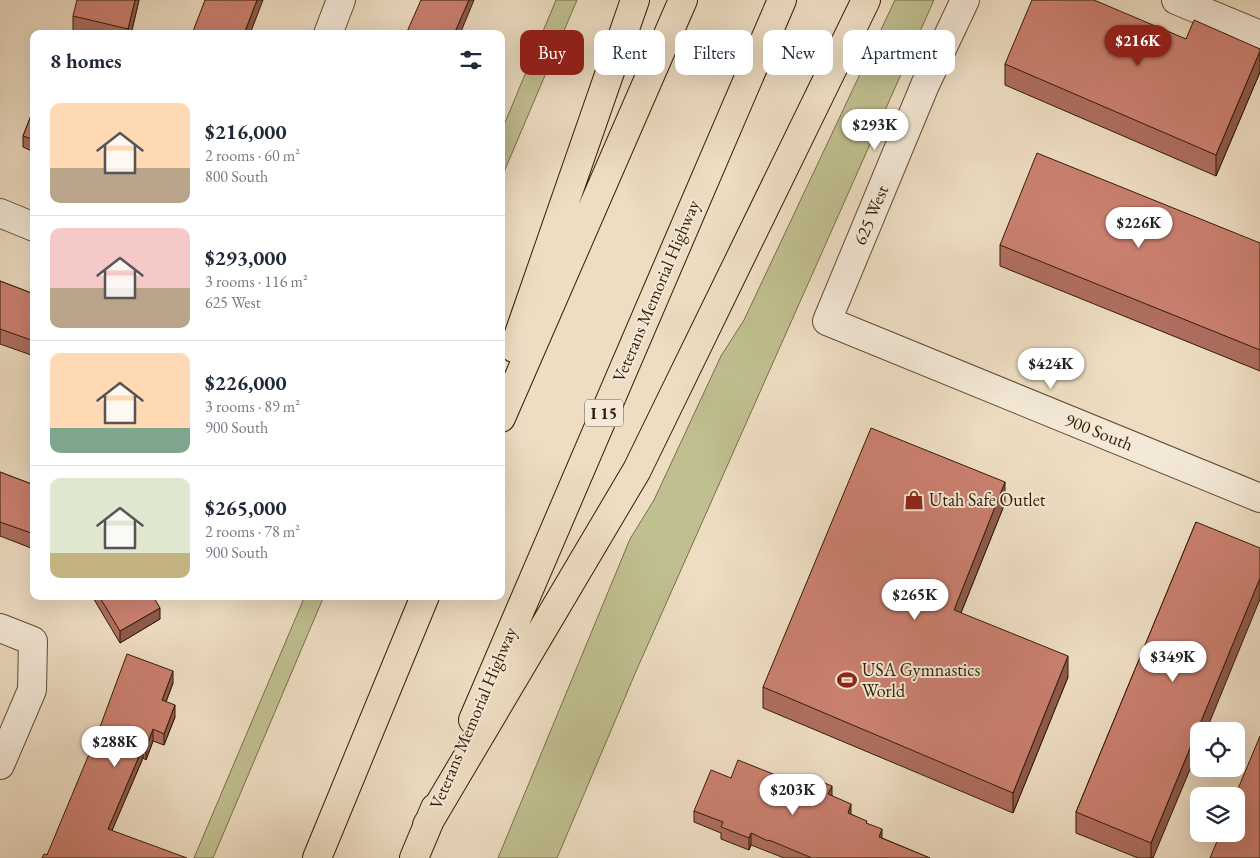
<!DOCTYPE html>
<html lang="en">
<head>
<meta charset="utf-8">
<style>
	body { margin:0; font-family:"EB Garamond",serif; background:#f6f6f7; color:#1f2937; height:100vh; display:flex; flex-direction:column; font-size:19px; white-space:nowrap }
	* { box-sizing:border-box; margin:0 }
	p { font-size:16px; color:#747a83 }
	.icon { flex:none; width:28px; height:28px; fill:none; stroke:currentColor; stroke-width:2; stroke-linecap:round; stroke-linejoin:round }
	.map { position:relative; flex:1; overflow:hidden }
	.sheet { position:absolute; left:30px; top:30px; width:475px; height:570px; display:flex; flex-direction:column; background:#fff; border-radius:10px; box-shadow:0 5px 20px #0002 }
	.sheet>* { flex:none }
	.hud { position:absolute; left:520px; top:30px; width:475px; height:45px; display:flex; gap:10px }
	.tools { position:absolute; left:1190px; top:722px; display:grid; gap:10px }
	.tools a { display:grid; place-items:center; width:55px; height:55px; border-radius:10px; background:#fff; box-shadow:0 5px 20px #0002; font-size:25px }
	.price { position:absolute; translate:-50% -42px; padding:0 11px; border-radius:18px; background:#fff; color:#222; font-size:16px; line-height:32px; filter:drop-shadow(0 1px 2px #0008) }
	.price::after { content:''; position:absolute; left:50%; top:30px; width:15px; height:11px; margin-left:-8px; background:inherit; clip-path:polygon(0 0,100% 0,50% 100%) }
	.price.selected { background:#8f2418; color:#fff }
	ul { padding:0; list-style:none }
	li { display:flex; align-items:center; gap:15px; height:125px; padding:0 20px }
	li+li { border-top:1px solid #e0e1e3 }
	li span { display:grid; place-items:center; flex:none; width:140px; height:100px; border-radius:10px; color:#555 }
	li>.icon { margin-inline-start:auto }
	span .icon { width:60px; height:60px; fill:#fffc; stroke-width:1 }
	li b { font-size:21px }
	h2 { display:flex; justify-content:space-between; align-items:center; height:60px; padding:0 20px; font-size:21px }
	.tag { padding:0 18px; border-radius:10px; background:#fff; box-shadow:0 5px 20px #0002; font-size:18px; line-height:45px }
	.tag.selected { background:#8f2418; color:#fff }
	.map>svg:first-child { display:block }
</style>
</head>
<body>
<div class="map">
<svg width="1260" height="858" viewBox="0 0 1260 858">
	<rect width="100%" height="100%" fill="#eeddc3"/>
	<filter id="stains"><feTurbulence type="fractalNoise" baseFrequency=".004" numOctaves="4"/><feColorMatrix values="0 0 0 0 .2 0 0 0 0 .09 0 0 0 0 .02 0 0 0 .5 -.17"/></filter>
	<radialGradient id="worn" r=".72"><stop offset=".6" stop-color="#630" stop-opacity="0"/><stop offset="1" stop-color="#630" stop-opacity=".3"/></radialGradient>
	<path fill="#c0bf8f" stroke="#796e48" d="M 556,0 L 577,0 L 501,179 L 501,132 Z
		M 895,0 L 934,0 L 637,669 L 557,858 L 498,858 L 630,539 L 654,500 L 721,356 L 744,320 Z
		M 305,596 L 324,596 L 213,858 L 194,858 Z"/>
	<g fill="none" stroke-linecap="round" stroke-linejoin="round">
		<defs>
			<path id="minor" d="M 965,0 L 925,85 L 827,321 L 1260,498
				M 1176,0 L 1260,35
				M 328,34 L 341,0
				M 0,213 L 34,227
				M 0,628 L 33,641 L 32,690 L 0,765"/>
			<path id="motorway" d="M 514,348 L 635,0
				M 501,418 L 683,0
				M 473,720 L 782,0
				M 427,825 L 637,470 L 866,0
				M 317,858 L 425,596
				M 414,858 L 435,808"/>
		</defs>
		<use href="#minor" stroke="#614d31" stroke-width="30"/>
		<use href="#motorway" stroke="#321d00" stroke-width="30"/>
		<use href="#minor" stroke="#f4e9d8" stroke-width="28"/>
		<use href="#motorway" stroke="#eeddc3" stroke-width="28"/>
	</g>
	<path fill="#af6e60" stroke="#321d00" d="M 139,0 L 131,34 L 77,34 L 73,33 L 73,16 Z
		M 1186,39 L 1260,49 L 1260,72 L 1216,176 L 1005,85 L 1005,64 Z
		M 34,108 L 34,152 L 23,147 L 23,136 Z
		M 1260,243 L 1260,371 L 1000,266 L 1000,245 Z
		M 0,281 L 34,294 L 34,356 L 0,344 Z
		M 0,472 L 34,485 L 34,545 L 32,545 L 31,548 L 0,536 Z
		M 1005,503 L 961,613 L 1068,677 L 1013,813 L 763,708 L 763,687 Z
		M 1196,522 L 1153,858 L 1138,858 L 1076,833 L 1076,812 Z
		M 92,596 L 153,596 L 160,619 L 120,643 Z
		M 173,683 L 166,702 L 175,717 L 164,745 L 153,741 L 146,760 L 143,758 L 112,830 L 47,855 Z
		M 731,778 L 803,786 L 832,796 L 851,814 L 867,823 L 882,838 L 930,858 L 784,858 L 751,845 L 749,850 L 721,839 L 721,833 L 694,822 L 694,811 Z"/>
	<path fill="#8e5a4e" stroke="#321d00" d="M 135,0 L 139,0 L 131,34 L 128,34 L 128,29 Z
		M 257,0 L 263,0 L 250,34 L 244,34 Z
		M 469,0 L 474,0 L 460,34 L 454,34 Z
		M 1260,51 L 1260,72 L 1216,176 L 1216,155 Z
		M 1005,482 L 1005,503 L 954,630 L 954,610 Z
		M 32,530 L 32,545 L 31,548 L 31,533 Z
		M 1260,578 L 1260,599 L 1206,731 L 1199,731 L 1199,748 L 1153,858 L 1151,858 L 1151,843 Z
		M 160,608 L 160,619 L 120,643 L 120,631 Z
		M 1068,656 L 1068,677 L 1013,813 L 1013,793 Z
		M 173,671 L 173,683 L 162,712 L 162,700 Z
		M 175,705 L 175,717 L 164,745 L 164,734 Z
		M 153,729 L 153,741 L 146,760 L 146,748 Z
		M 143,747 L 143,758 L 108,840 L 108,829 Z
		M 832,786 L 832,798 L 828,794 Z
		M 851,804 L 851,815 L 848,813 Z
		M 882,829 L 882,841 L 879,837 Z
		M 751,833 L 751,845 L 749,850 L 749,838 Z"/>
	<path fill="#cb8070" stroke="#321d00" d="M 77,0 L 135,0 L 128,29 L 73,16 Z
		M 205,0 L 257,0 L 244,34 L 192,34 Z
		M 421,0 L 469,0 L 454,34 L 406,34 Z
		M 1032,0 L 1094,0 L 1186,39 L 1194,20 L 1260,49 L 1260,51 L 1216,155 L 1005,64 Z
		M 34,108 L 34,140 L 23,136 Z
		M 1037,153 L 1260,243 L 1260,350 L 1000,245 Z
		M 0,281 L 34,294 L 34,341 L 0,329 Z
		M 871,428 L 1005,482 L 954,610 L 1068,656 L 1013,793 L 763,687 Z
		M 0,472 L 34,485 L 34,530 L 32,530 L 31,533 L 0,522 Z
		M 1196,522 L 1260,548 L 1260,578 L 1151,843 L 1076,812 Z
		M 99,596 L 153,596 L 160,608 L 120,631 Z
		M 127,654 L 173,671 L 162,700 L 175,705 L 164,734 L 153,729 L 146,748 L 143,747 L 108,829 L 187,858 L 42,858 L 44,854 L 47,855 L 97,735 Z
		M 1260,736 L 1260,858 L 1210,858 L 1220,834 L 1236,834 L 1236,796 L 1235,796 Z
		M 738,760 L 803,786 L 807,776 L 832,786 L 828,794 L 851,804 L 848,813 L 867,821 L 866,823 L 882,829 L 879,837 L 930,858 L 812,858 L 769,840 L 768,841 L 751,833 L 749,838 L 721,827 L 723,822 L 694,811 L 711,770 L 731,778 Z"/>
	<defs>
		<symbol id="shop-bare" viewBox="-9 -9 18 18"><path d="M-5-2.5h2.3a2.7 3.5 0 0 1 5.4 0H5L5.5 6h-11ZM-1.5-2.5h3a1.5 2.3 0 0 0-3 0Z" fill="#8f2418" stroke="#f4e9d8" stroke-width="2.5" paint-order="stroke"/></symbol>
		<symbol id="stadium-bare" viewBox="-9 -9 18 18"><path d="M0-5a6.5 5 0 1 0 0 10a6.5 5 0 1 0 0-10ZM-3.5-1.8h7v3.6h-7Z" fill="#8f2418" stroke="#f4e9d8" stroke-width="2.5" paint-order="stroke"/></symbol>
	</defs>
	<g fill-rule="evenodd">
		<use href="#shop-bare" x="900" y="486" width="28" height="28"/>
		<use href="#stadium-bare" x="833" y="666" width="28" height="28"/>
	</g>
	<g text-anchor="middle" stroke-width="4" stroke-linejoin="round" paint-order="stroke">
		<rect fill="#f4e9d8" stroke="#6c5a41" stroke-width="1" x="585" y="399.5" width="38" height="27" rx="4"/>
		<g font-size="16" font-weight="bold" fill="#321d00">
			<text x="604" y="419">I 15</text>
		</g>
		<g font-size="18" fill="#321d00" stroke="#f4e9d8">
			<text transform="translate(871 215) rotate(-67)" y="6">625 West</text>
			<text transform="translate(656 291) rotate(-67)" y="6">Veterans Memorial Highway</text>
			<text transform="translate(1099 432) rotate(22)" y="6">900 South</text>
			<text transform="translate(473 718) rotate(-67)" y="6">Veterans Memorial Highway</text>
		</g>
		<g font-size="18" fill="#321d00" stroke="#f4e9d8" text-anchor="start">
			<text x="929" y="506">Utah Safe Outlet</text>
			<text x="862" y="676">USA Gymnastics<tspan x="862" dy="21">World</tspan></text>
		</g>
	</g>
	<rect width="100%" height="100%" filter="url(#stains)"/>
	<rect width="100%" height="100%" fill="url(#worn)"/>
</svg>
<div class="tools">
<a><svg class="icon" aria-label="locate" viewBox="0 0 24 24"><circle cx="12" cy="12" r="6"/><path d="M12 2v4M12 18v4M2 12h4M18 12h4"/></svg></a>
<a><svg class="icon" aria-label="layers" viewBox="0 0 24 24"><path d="M12 4l9 5-9 5-9-5zM3 14l9 5 9-5"/></svg></a>
</div>
<b class="price selected" style="left:1138px;top:67px">$216K</b>
<b class="price" style="left:875px;top:151px">$293K</b>
<b class="price" style="left:1139px;top:249px">$226K</b>
<b class="price" style="left:1051px;top:390px">$424K</b>
<b class="price" style="left:915px;top:621px">$265K</b>
<b class="price" style="left:1173px;top:683px">$349K</b>
<b class="price" style="left:115px;top:768px">$288K</b>
<b class="price" style="left:793px;top:816px">$203K</b>
<div class="hud">
<a class="tag selected">Buy</a>
<a class="tag">Rent</a>
<a class="tag">Filters</a>
<a class="tag">New</a>
<a class="tag">Apartment</a>
</div>
<section class="sheet">
<h2>8 homes<svg class="icon" aria-label="filters" viewBox="0 0 24 24"><path d="M4 7h16M4 17h16"/><circle cx="9" cy="7" r="2"/><circle cx="15" cy="17" r="2"/></svg></h2>
<ul>
<li><span style="background:linear-gradient(#ffd9b3 65%,#b9a48a 0)"><svg class="icon" aria-label="home" viewBox="0 0 24 24"><path d="M3 11l9-7 9 7M6 9v11h12V9"/></svg></span><div><b>$216,000</b><p>2 rooms · 60 m²</p><p>800 South</p></div></li>
<li><span style="background:linear-gradient(#f6c9c9 60%,#b9a48a 0)"><svg class="icon" aria-label="home" viewBox="0 0 24 24"><path d="M3 11l9-7 9 7M6 9v11h12V9"/></svg></span><div><b>$293,000</b><p>3 rooms · 116 m²</p><p>625 West</p></div></li>
<li><span style="background:linear-gradient(#ffd9b3 75%,#7fa58c 0)"><svg class="icon" aria-label="home" viewBox="0 0 24 24"><path d="M3 11l9-7 9 7M6 9v11h12V9"/></svg></span><div><b>$226,000</b><p>3 rooms · 89 m²</p><p>900 South</p></div></li>
<li><span style="background:linear-gradient(#dfe7d0 75%,#c2b280 0)"><svg class="icon" aria-label="home" viewBox="0 0 24 24"><path d="M3 11l9-7 9 7M6 9v11h12V9"/></svg></span><div><b>$265,000</b><p>2 rooms · 78 m²</p><p>900 South</p></div></li>
</ul>
</section>
</div>
</body>
</html>
